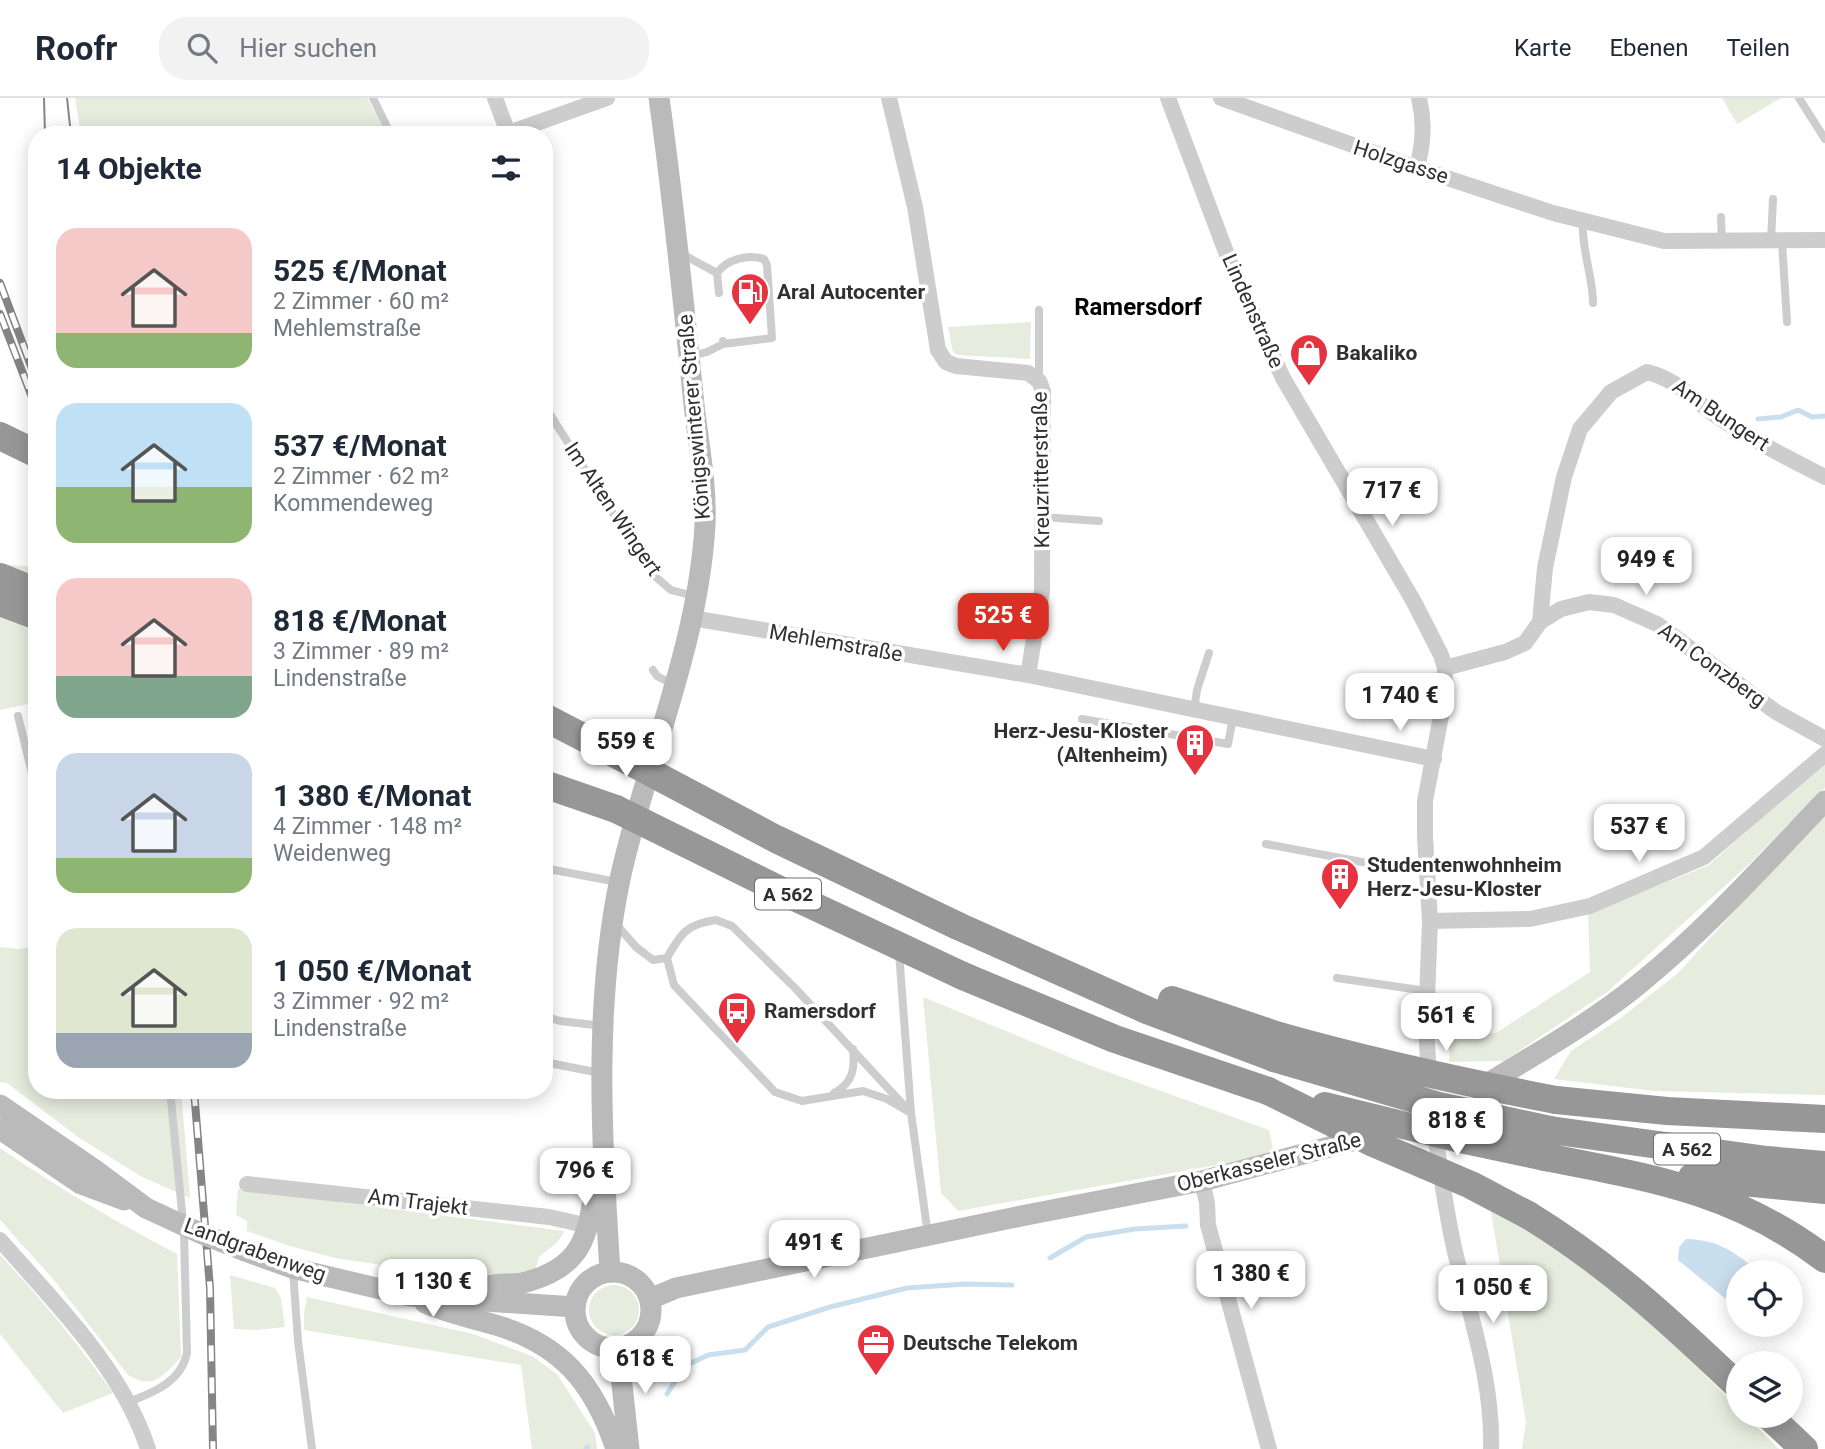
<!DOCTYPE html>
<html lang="de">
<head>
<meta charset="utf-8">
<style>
	body { margin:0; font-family:Roboto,sans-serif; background:#f2f2f3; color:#1f2937; height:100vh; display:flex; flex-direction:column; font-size:26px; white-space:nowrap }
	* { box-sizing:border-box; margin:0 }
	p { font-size:23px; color:#747a83 }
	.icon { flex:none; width:38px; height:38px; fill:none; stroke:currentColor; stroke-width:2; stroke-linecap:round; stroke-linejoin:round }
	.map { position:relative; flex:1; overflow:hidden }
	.side { position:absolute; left:28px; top:28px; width:525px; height:973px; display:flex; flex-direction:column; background:#fff; border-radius:28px; box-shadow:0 4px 18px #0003 }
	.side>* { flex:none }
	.buttons { position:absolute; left:1726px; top:1162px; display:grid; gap:14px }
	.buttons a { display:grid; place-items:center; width:77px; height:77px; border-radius:50%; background:#fff; box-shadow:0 4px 18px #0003; font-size:35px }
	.price { position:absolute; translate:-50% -60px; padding:0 16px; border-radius:14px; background:#fff; color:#222; font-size:23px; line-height:46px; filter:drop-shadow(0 2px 4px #0008) }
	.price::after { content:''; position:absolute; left:50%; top:42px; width:21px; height:16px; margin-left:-10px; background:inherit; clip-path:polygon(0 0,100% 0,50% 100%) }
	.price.on { background:#d93025; color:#fff }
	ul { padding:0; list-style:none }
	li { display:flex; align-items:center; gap:21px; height:175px; padding:0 28px }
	li span { display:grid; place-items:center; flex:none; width:196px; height:140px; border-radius:21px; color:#555 }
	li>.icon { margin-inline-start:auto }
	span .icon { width:84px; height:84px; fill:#fffc; stroke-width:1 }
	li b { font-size:30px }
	h2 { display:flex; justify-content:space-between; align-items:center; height:84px; padding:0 28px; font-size:30px }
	header { display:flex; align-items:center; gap:42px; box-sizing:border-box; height:98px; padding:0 35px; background:#fff; border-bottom:2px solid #e0e1e3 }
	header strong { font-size:33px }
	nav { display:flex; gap:38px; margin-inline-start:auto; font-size:24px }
	.search { width:490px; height:63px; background:#f2f2f3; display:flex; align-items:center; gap:18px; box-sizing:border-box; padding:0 24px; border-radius:28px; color:#747a83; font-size:26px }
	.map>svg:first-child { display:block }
</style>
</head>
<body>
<header>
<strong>Roofr</strong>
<div class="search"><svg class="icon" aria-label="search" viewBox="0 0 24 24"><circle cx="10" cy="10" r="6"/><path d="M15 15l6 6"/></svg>Hier suchen</div>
<nav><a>Karte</a><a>Ebenen</a><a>Teilen</a></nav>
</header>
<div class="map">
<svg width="1825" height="1351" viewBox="0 0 1825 1351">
	<rect width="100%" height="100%" fill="#fff"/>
	<path fill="#e6edde" d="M 75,0 L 367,0 L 387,37 L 81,37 Z
		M 1722,0 L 1781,0 L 1737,26 Z
		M 1031,224 L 1030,261 L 958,257 L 953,254 L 948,229 Z
		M 0,466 L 37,469 L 37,604 L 0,612 Z
		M 1825,663 L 1825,690 L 1748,767 L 1607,894 L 1504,963 L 1449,964 L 1450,938 L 1496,935 L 1590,874 L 1588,816 L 1709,767 Z
		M 1825,718 L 1825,997 L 1654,993 L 1554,981 L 1571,953 L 1622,919 L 1678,875 L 1811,730 Z
		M 37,848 L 37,992 L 181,992 L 190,1100 L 142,1079 L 78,1039 L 7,985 L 0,984 L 0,849 L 19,851 Z
		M 923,899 L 1086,966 L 1269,1032 L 1274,1057 L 958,1113 L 941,1095 Z
		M 0,1050 C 57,1089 116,1124 177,1156 L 181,1259 C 164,1277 153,1293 128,1277 L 54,1182 L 0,1122 Z
		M 238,1091 L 564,1133 C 559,1146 549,1150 539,1159 L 535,1172 L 509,1176 L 455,1177 L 382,1167 L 335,1160 L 290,1148 L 247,1133 L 247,1123 L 236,1117 Z
		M 1491,1114 L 1544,1139 L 1635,1207 L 1738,1310 L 1738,1318 L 1746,1318 L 1779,1351 L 1522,1351 L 1526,1324 Z
		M 0,1157 C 41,1200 78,1246 113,1295 L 63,1315 L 0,1236 Z
		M 230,1177 L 275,1190 L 281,1200 L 285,1229 L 256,1232 L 234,1231 Z
		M589 1212a25 25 0 1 1 50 0a25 25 0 1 1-50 0Z
		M 307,1199 L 473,1236 L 532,1258 L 557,1276 L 595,1335 L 597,1351 L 532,1351 L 521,1267 L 304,1232 L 304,1215 Z"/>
	<path fill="#cadfed" d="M 1686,1141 C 1720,1142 1734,1154 1759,1174 L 1738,1174 L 1738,1211 L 1678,1162 L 1679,1149 Z"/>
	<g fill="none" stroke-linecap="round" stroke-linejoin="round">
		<path stroke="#cadfed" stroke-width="5" d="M 1758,321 L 1781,319 L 1798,312 L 1812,319 L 1825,318
			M 1050,1160 L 1086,1139 L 1135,1131 L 1186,1128
			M 667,1296 L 685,1268 L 708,1257 L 745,1252 L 768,1229 L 830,1209 L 907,1190 L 965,1186 L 1012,1187
			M 586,1351 L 588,1349"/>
		<path stroke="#cdcdcd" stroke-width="8" d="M 373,0 L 391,37
			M 1799,0 L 1825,41
			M 1721,119 L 1722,143
			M 1583,124 C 1581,151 1593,178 1593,205
			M 1771,143 L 1773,101
			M 1782,143 L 1787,224
			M 682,156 L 717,175 L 719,195
			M 717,175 C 727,161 748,156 764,161 L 767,167 L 772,240 L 723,246
			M 692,258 L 707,254 L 723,246 L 723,243
			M 1039,283 L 1039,212
			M 544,307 L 651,475 L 671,492 L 694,498
			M 1043,419 L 1099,423
			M 653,572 L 657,578 L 672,586
			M 1194,612 L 1197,592 L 1209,555
			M 18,618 L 37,696
			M 1082,621 L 1228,646 L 1233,620
			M 1266,746 L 1394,770 L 1426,769
			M 544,770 L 617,784
			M 716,822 L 732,828 L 795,890 L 911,1015 L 887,1001 L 863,993 L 802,1003 L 775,994 L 674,887 L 667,860 C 681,835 687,826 716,822 Z
			M 615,825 L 636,849 L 653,862 L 667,860
			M 899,854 L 911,1015 L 928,1137
			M 1337,880 L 1427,893
			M 544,918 L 560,923 L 603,928
			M 544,964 L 600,975
			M 834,995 C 853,985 855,971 853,951
			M 293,1173 L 298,1243 L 312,1351
			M 129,1304 C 154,1294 181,1284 187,1255 L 184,1134 L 170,992"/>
		<path stroke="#cdcdcd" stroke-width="16" d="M 495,0 L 508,35
			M 889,0 L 915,109 L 938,252 L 946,264 L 956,268 L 1028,275 L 1039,283 L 1043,293 L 1042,493 L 1028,577
			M 1168,0 L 1232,170 L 1283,280 L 1414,504 L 1441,557 L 1445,570 L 1444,602 L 1425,703 L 1425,739 L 1430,823 L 1426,927 L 1429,980
			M 1221,0 L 1417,70 L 1553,115 L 1664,143 L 1825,142
			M 503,37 L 607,0
			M 1417,70 C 1423,46 1425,25 1419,0
			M 692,520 L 1028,577 L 1434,661
			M 1540,524 L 1545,470 L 1564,379 L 1580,331 L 1611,294 L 1647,274 C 1678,282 1691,300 1715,317 C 1750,341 1788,360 1825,379
			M 1445,570 L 1505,554 L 1525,545 L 1540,524 L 1561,511 L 1589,504 L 1614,507 L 1657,526 L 1776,614 L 1825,641
			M 1430,823 L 1530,821 L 1590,808 L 1704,759 L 1825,656
			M 1434,1030 C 1441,1074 1446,1119 1457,1162 C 1472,1225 1493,1286 1491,1351
			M 1202,1083 L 1207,1105 L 1208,1127 L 1269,1351
			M 247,1086 L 549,1119 L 589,1128
			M 0,1142 C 55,1205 122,1270 148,1351"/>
		<path stroke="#bababa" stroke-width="21" d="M 1479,991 C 1533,957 1590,926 1639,886 C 1707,831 1765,766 1825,703
			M 0,1007 L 95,1072 L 146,1110
			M 0,1031 L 81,1086 L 124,1102
			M 245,1153 L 292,1170 L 410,1198 L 575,1209
			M575 1212a38 38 0 1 1 76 0a38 38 0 1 1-76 0Z
			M 610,1174 C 602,1043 593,910 620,781 C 646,662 698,550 705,427 C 707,383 697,340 693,297 C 683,198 673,99 659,0
			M 463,1199 C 471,1196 479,1190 488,1188 C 500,1184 514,1188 526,1184 C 582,1169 588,1139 595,1088
			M 650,1201 L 676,1190 L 1021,1118 L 1202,1083 L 1370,1038
			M 425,1205 C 447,1215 469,1219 492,1226 C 561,1245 594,1285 616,1351
			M 618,1250 L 629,1351"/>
		<path stroke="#979797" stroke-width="28" d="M 0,338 L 37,356
			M 0,479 L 37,494
			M 0,504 L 37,518
			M 544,619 L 627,662
			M 544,686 L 616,711
			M 958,828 L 1149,913 L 1274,960
			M 963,878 L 1115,941 L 1268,993
			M 1172,902 L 1279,938
			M 1556,1002 L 1667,1013 L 1825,1021
			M 1550,1032 L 1767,1062 L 1825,1067
			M 1545,1059 C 1652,1080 1736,1093 1825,1161
			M 1692,1079 L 1825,1092
			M 1528,1117 C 1607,1165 1671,1224 1738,1288
			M 1769,1318 L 1804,1351"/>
		<path stroke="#858585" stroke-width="2" d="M 44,0 L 45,37
			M 67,0 L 71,37"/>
		<defs>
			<path id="rail" d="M 0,185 L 37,284
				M 0,216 L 37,312
				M 194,992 L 210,1190 L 213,1351"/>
		</defs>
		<use href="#rail" stroke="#858585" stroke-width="8"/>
		<use href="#rail" stroke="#fff" stroke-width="5" stroke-dasharray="16" stroke-linecap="butt"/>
		<path stroke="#bababa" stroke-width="21" d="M 146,1110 L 200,1135 L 245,1153"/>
		<path stroke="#979797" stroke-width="28" d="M 627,662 L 776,741 L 958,828
			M 616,711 L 788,796 L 963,878
			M 1279,938 C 1371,964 1463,984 1556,1002
			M 1274,960 L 1439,1008 L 1550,1032
			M 1268,993 L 1373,1045 L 1471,1087 L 1528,1117
			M 1325,1008 L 1456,1040 L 1545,1059"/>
	</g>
	<defs>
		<symbol id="fuel-pin" viewBox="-11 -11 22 30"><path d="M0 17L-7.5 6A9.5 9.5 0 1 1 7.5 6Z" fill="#e7323f" stroke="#fff"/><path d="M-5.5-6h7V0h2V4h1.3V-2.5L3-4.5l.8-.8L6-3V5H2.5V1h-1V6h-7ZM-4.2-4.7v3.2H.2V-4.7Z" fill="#fff"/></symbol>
		<symbol id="shop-pin" viewBox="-11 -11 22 30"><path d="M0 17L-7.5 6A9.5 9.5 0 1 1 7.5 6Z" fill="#e7323f" stroke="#fff"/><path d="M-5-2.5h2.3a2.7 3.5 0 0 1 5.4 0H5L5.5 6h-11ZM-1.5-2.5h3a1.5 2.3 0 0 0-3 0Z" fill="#fff"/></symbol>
		<symbol id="building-pin" viewBox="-11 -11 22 30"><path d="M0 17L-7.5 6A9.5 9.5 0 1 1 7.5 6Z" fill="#e7323f" stroke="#fff"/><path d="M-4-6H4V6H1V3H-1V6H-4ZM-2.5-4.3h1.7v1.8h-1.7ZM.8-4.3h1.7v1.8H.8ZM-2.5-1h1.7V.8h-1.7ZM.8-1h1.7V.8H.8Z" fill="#fff"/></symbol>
		<symbol id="bus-pin" viewBox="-11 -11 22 30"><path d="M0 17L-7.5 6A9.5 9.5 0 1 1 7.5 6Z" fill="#e7323f" stroke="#fff"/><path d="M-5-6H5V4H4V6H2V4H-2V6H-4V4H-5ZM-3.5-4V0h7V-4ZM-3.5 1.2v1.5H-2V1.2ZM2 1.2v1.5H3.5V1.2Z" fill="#fff"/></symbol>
		<symbol id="office-pin" viewBox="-11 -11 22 30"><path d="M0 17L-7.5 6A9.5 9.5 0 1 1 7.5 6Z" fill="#e7323f" stroke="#fff"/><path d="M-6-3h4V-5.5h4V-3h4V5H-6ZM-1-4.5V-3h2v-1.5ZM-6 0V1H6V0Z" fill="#fff"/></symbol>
	</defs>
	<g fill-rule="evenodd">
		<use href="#fuel-pin" x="728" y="172" width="44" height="60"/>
		<use href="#shop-pin" x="1287" y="233" width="44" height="60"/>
		<use href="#building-pin" x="1173" y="623" width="44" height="60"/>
		<use href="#building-pin" x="1318" y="757" width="44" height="60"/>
		<use href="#bus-pin" x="715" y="891" width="44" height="60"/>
		<use href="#office-pin" x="854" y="1223" width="44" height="60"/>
	</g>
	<g text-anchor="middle" stroke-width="7" stroke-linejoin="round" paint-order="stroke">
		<g fill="#fff" stroke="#6e6e6e" stroke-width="2">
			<rect x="755" y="780.5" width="66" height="31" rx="5"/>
			<rect x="1654" y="1035.5" width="66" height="31" rx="5"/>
		</g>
		<g font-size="19" font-weight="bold" fill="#303030">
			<text x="788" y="803">A 562</text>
			<text x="1687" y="1058">A 562</text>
		</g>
		<g font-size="21" fill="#303030" stroke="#fff">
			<text transform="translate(1401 64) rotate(18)" y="7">Holzgasse</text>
			<text transform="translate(1253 213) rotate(66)" y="7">Lindenstraße</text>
			<text transform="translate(1721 317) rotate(34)" y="7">Am Bungert</text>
			<text transform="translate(694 319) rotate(-95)" y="7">Königswinterer Straße</text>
			<text transform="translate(1041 372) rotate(-91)" y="7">Kreuzritterstraße</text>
			<text transform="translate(613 411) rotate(56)" y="7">Im Alten Wingert</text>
			<text transform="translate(836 545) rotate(10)" y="7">Mehlemstraße</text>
			<text transform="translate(1712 567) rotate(36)" y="7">Am Conzberg</text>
			<text transform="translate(1269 1064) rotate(-14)" y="7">Oberkasseler Straße</text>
			<text transform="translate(418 1104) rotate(7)" y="7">Am Trajekt</text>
			<text transform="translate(255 1152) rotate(20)" y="7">Landgrabenweg</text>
		</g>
		<g font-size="21" font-weight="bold" fill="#303030" stroke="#fff" text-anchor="start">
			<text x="777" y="201">Aral Autocenter</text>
			<text x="1336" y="262">Bakaliko</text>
			<text x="1168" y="640" text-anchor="end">Herz-Jesu-Kloster<tspan x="1168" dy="24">(Altenheim)</tspan></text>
			<text x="1367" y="774">Studentenwohnheim<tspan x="1367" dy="24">Herz-Jesu-Kloster</tspan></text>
			<text x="764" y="920">Ramersdorf</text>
			<text x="903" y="1252">Deutsche Telekom</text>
		</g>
		<g font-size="24" font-weight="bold" fill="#000" stroke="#fff">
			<text x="1138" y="217">Ramersdorf</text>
		</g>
	</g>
</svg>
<div class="buttons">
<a><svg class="icon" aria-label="locate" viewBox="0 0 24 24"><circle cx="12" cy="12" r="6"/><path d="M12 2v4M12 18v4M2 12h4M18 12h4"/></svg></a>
<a><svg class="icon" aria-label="layers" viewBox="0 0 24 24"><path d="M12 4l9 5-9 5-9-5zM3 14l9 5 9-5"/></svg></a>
</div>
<b class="price" style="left:1392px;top:430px">717 €</b>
<b class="price" style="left:1646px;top:499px">949 €</b>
<b class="price on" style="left:1003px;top:555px">525 €</b>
<b class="price" style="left:1400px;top:635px">1 740 €</b>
<b class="price" style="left:626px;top:681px">559 €</b>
<b class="price" style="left:1639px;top:766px">537 €</b>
<b class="price" style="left:1446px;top:955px">561 €</b>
<b class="price" style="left:1457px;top:1060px">818 €</b>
<b class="price" style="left:585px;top:1110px">796 €</b>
<b class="price" style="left:814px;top:1182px">491 €</b>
<b class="price" style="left:1251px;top:1213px">1 380 €</b>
<b class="price" style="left:433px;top:1221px">1 130 €</b>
<b class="price" style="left:1493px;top:1227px">1 050 €</b>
<b class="price" style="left:645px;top:1298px">618 €</b>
<section class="side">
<h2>14 Objekte<svg class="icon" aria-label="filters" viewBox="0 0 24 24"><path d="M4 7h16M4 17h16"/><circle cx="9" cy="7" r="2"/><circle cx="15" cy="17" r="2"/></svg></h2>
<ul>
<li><span style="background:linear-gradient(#f6c9c9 75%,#8fb573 0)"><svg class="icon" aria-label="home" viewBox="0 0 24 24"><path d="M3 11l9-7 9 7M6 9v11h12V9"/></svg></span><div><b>525 €/Monat</b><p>2 Zimmer · 60 m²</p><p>Mehlemstraße</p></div></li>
<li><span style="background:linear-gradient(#bfe0f5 60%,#8fb573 0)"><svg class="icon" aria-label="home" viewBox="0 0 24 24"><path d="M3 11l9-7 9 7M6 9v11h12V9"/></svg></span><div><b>537 €/Monat</b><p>2 Zimmer · 62 m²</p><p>Kommendeweg</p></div></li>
<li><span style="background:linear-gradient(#f6c9c9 70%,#7fa58c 0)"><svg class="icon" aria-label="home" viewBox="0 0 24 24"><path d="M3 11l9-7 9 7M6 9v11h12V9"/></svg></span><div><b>818 €/Monat</b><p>3 Zimmer · 89 m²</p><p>Lindenstraße</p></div></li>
<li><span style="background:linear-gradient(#c9d6e8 75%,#8fb573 0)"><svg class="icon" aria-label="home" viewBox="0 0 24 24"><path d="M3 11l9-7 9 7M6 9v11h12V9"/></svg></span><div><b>1 380 €/Monat</b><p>4 Zimmer · 148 m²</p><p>Weidenweg</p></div></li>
<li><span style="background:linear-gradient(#dfe7d0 75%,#9aa5b1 0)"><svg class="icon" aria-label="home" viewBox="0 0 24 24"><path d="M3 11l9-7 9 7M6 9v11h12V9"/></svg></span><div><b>1 050 €/Monat</b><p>3 Zimmer · 92 m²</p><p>Lindenstraße</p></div></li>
</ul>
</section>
</div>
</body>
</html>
